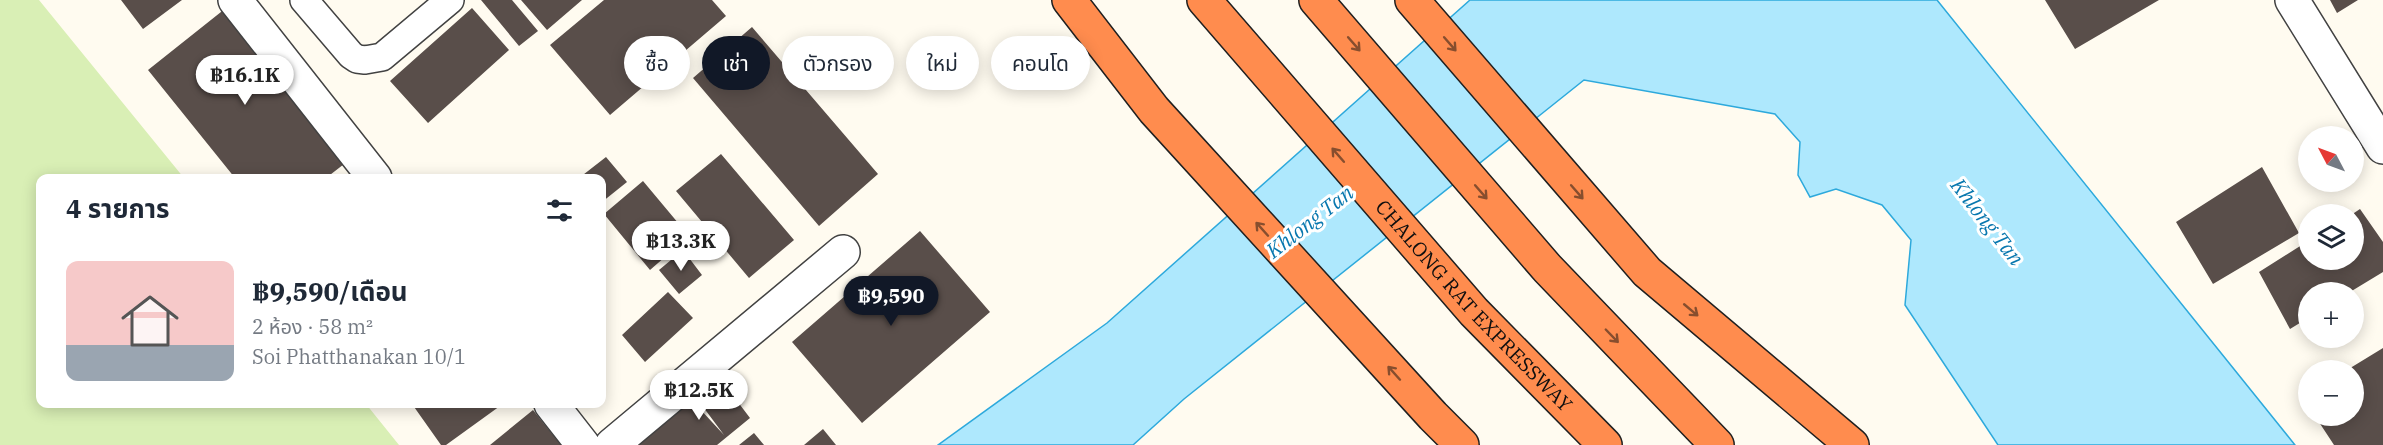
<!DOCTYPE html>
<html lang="th">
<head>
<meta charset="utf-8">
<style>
	body { margin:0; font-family:"IBM Plex Serif","Noto Sans Thai",serif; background:#f2f2f3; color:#1f2937; height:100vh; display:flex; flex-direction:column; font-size:22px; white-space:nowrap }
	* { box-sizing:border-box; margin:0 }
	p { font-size:20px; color:#747a83 }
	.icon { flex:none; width:33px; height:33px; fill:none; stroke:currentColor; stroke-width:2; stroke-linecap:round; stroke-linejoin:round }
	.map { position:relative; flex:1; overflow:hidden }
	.drawer { position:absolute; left:36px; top:174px; width:570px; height:234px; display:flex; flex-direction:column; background:#fff; border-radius:12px; box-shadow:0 3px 15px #0003 }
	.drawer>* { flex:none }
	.top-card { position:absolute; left:624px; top:36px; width:570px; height:54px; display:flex; gap:12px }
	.needle { width:39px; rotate:311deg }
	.controls { position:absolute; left:2298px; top:126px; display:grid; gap:12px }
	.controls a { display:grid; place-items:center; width:66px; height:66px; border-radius:50%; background:#fff; box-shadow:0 3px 15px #0003; font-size:30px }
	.price { position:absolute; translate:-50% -51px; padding:0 14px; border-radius:21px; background:#fff; color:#222; font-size:20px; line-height:39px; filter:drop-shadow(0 2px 3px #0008) }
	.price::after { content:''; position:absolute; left:50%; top:36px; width:18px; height:14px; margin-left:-9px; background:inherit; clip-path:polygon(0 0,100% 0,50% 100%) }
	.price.on { background:#111827; color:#fff }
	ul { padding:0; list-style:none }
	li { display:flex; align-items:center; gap:18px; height:150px; padding:0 30px }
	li+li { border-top:2px solid #e0e1e3 }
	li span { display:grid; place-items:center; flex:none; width:168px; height:120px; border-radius:12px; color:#555 }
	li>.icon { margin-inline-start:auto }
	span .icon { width:72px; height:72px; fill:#fffc; stroke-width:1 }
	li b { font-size:26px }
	h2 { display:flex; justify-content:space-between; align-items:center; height:72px; padding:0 30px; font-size:26px }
	.pill { padding:0 21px; border-radius:27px; background:#fff; box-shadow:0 3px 15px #0003; font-size:21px; line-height:54px }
	.pill.on { background:#111827; color:#fff }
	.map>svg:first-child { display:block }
</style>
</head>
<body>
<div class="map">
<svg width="2383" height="445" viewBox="0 0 2383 445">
	<rect width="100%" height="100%" fill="#fffbf0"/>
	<path fill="#d9efb5" d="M 0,0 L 39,0 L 184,178 L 40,178 L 40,404 L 366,404 L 399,445 L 0,445 Z"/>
	<path fill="#aee8fd" stroke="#2da9dc" stroke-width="1.5" d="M 1470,0 L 1937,0 L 2295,445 L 1998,445 L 1905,305 L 1911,240 L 1882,205 L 1836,189 L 1810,197 L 1798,175 L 1800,142 L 1775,114 L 1584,80 L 1184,399 L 1133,445 L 938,445 L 1107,323 Z"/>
	<path fill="#594e4a" d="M 121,0 L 182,0 L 143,29 Z
		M 481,0 L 512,0 L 538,31 L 519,46 Z
		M 521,0 L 582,0 L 547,30 Z
		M 604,0 L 712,0 L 726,16 L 610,115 L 550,45 Z
		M 2045,0 L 2159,0 L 2075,49 Z
		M 2330,0 L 2358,0 L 2337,13 Z
		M 226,8 L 348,161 L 326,178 L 235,178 L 148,70 Z
		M 472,8 L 509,50 L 428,123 L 390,81 Z
		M 752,27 L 878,174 L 819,226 L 693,78 Z
		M 721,154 L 794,240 L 749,278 L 676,191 Z
		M 606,157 L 627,182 L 602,202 L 602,178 L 579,178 Z
		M 2262,167 L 2299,233 L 2213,284 L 2176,222 Z
		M 643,181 L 689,236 L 650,270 L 604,214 Z
		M 2360,209 L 2383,242 L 2383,272 L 2350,292 L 2308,292 L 2308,318 L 2290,329 L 2259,272 L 2308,241 L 2308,260 L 2354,260 L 2354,213 Z
		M 920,231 L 990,312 L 862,423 L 792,342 Z
		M 683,250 L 702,275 L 679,294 L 659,270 Z
		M 668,292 L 693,318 L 645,362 L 622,335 Z
		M 2383,348 L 2383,445 L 2334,445 L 2315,416 L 2354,416 L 2354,370 L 2347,370 Z
		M 722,381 L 750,418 L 717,445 L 634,445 L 688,396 L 724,435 L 698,400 Z
		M 412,404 L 499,404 L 500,406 L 446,445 L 441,445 Z
		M 533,410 L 561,445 L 490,445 Z
		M 823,429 L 836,445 L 804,445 Z
		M 754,433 L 764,445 L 739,445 Z"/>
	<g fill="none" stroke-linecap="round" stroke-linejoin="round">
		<defs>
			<path id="lane" d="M 304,0 L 351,55 L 357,59 L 365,60 L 382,57 L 450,0"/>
			<path id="street" d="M 235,0 L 375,178
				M 2292,0 L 2383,147
				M 551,404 L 583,445
				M 612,445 L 843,252"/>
			<g id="highway">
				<path d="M 1069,0 L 1154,110 L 1433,416 L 1462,445"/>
				<path id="s1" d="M 1204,0 L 1474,312 L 1605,445"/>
				<path d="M 1316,0 L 1547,268 L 1717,445"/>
				<path d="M 1412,0 L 1647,272 L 1852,445"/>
			</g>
		</defs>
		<use href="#lane" stroke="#424242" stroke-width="30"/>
		<use href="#street" stroke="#424242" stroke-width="36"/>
		<use href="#highway" stroke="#202020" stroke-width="36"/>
		<use href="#lane" stroke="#fff" stroke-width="27"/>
		<use href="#street" stroke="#fff" stroke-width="33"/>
		<use href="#highway" stroke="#ff8c4e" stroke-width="33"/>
	</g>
	<defs><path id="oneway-shaft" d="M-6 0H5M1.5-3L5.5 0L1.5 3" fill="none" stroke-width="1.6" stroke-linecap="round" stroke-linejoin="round" transform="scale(1.5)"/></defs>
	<g stroke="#874e2e">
		<use href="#oneway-shaft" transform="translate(1354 44) rotate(49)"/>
		<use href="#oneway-shaft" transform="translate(1450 44) rotate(49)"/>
		<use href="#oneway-shaft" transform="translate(1338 155) rotate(-131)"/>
		<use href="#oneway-shaft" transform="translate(1481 192) rotate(49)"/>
		<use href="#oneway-shaft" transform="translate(1577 192) rotate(49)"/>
		<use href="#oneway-shaft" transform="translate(1262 229) rotate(-132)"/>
		<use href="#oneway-shaft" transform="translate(1691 310) rotate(40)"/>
		<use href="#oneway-shaft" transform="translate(1612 336) rotate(46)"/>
		<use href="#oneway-shaft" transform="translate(1394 373) rotate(-132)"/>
	</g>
	<g text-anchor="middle" stroke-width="6" stroke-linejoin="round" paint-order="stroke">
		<g font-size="20" fill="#0f0f0f" stroke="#fff">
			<text dy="7" stroke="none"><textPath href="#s1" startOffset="408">CHALONG RAT EXPRESSWAY</textPath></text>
		</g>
		<g font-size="21" font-style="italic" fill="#0978af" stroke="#fff">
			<text transform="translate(1310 222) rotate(-38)" y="7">Khlong Tan</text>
			<text transform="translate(1987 222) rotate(52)" y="7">Khlong Tan</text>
		</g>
	</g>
</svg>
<div class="controls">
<a><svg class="needle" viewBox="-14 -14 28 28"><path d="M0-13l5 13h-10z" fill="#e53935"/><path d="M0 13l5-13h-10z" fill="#747a83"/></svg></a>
<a><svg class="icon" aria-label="layers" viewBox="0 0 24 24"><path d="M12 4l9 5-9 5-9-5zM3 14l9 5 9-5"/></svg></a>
<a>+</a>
<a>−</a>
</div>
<b class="price" style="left:245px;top:106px">฿16.1K</b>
<b class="price" style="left:681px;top:272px">฿13.3K</b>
<b class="price on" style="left:891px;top:327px">฿9,590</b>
<b class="price" style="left:699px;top:421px">฿12.5K</b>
<div class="top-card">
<a class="pill">ซื้อ</a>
<a class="pill on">เช่า</a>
<a class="pill">ตัวกรอง</a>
<a class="pill">ใหม่</a>
<a class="pill">คอนโด</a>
</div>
<section class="drawer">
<h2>4 รายการ<svg class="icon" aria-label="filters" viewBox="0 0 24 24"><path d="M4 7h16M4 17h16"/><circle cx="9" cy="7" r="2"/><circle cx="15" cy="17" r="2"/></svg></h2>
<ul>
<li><span style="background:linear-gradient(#f6c9c9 70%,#9aa5b1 0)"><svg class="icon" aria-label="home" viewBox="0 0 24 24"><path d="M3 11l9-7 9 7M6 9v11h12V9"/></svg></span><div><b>฿9,590/เดือน</b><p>2 ห้อง · 58 m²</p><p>Soi Phatthanakan 10/1</p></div></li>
</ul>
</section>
</div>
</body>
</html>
